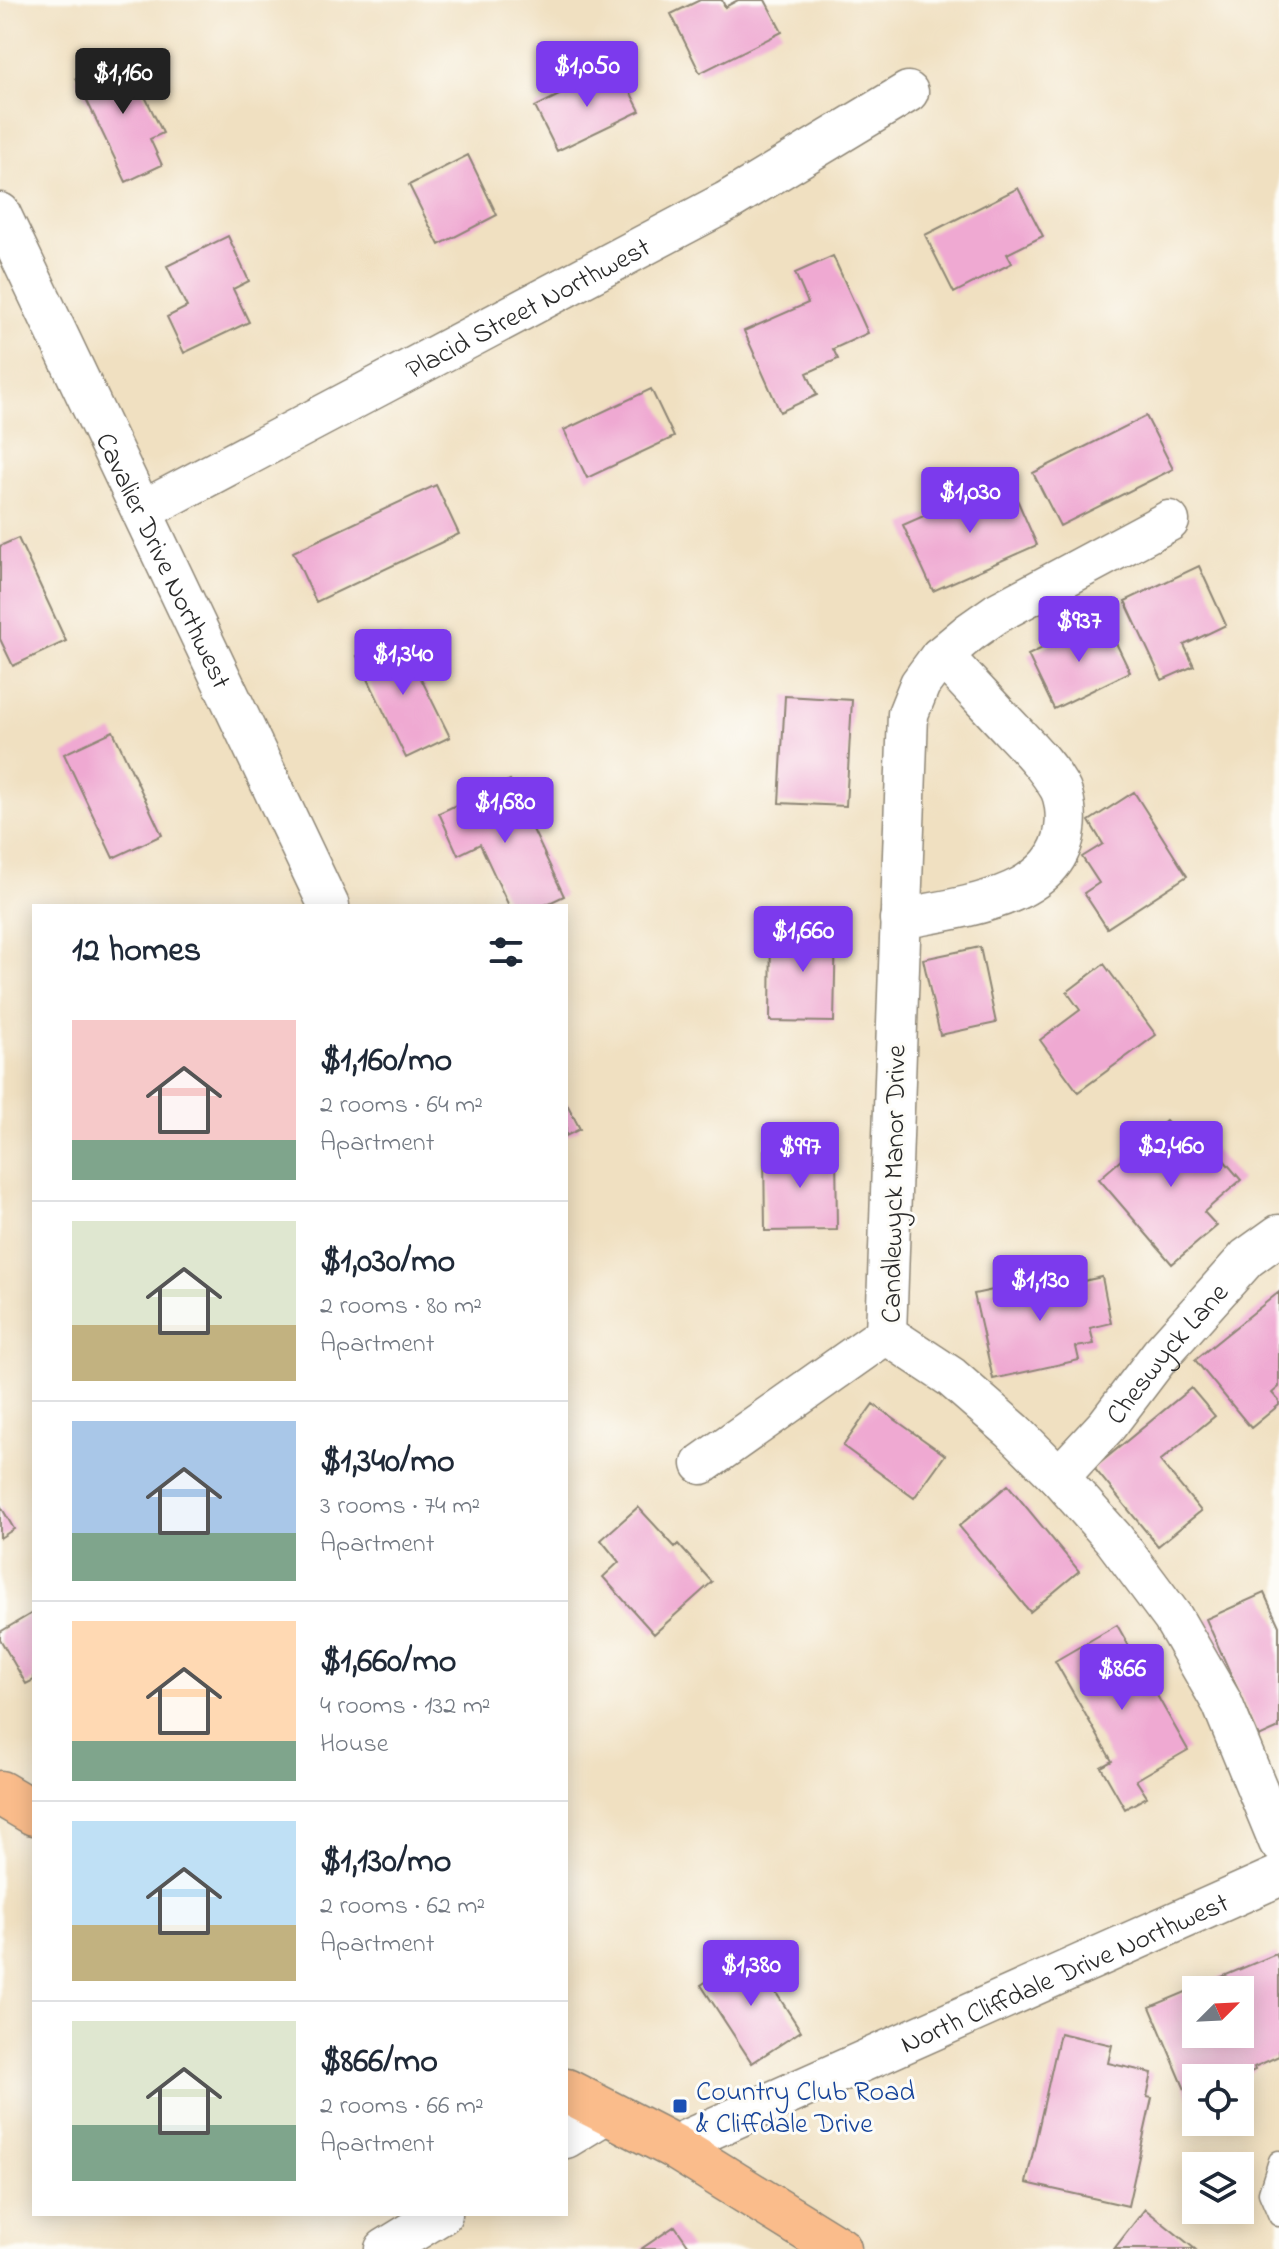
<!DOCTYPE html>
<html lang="en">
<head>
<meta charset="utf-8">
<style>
	body { margin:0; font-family:"Indie Flower",sans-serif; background:#f2f2f3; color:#1f2937; height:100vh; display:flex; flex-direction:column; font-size:30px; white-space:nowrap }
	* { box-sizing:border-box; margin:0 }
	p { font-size:26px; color:#747a83 }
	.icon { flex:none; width:44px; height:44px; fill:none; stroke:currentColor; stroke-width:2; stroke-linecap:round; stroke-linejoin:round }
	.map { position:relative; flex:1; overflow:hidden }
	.drawer { position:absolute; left:32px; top:904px; width:536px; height:1312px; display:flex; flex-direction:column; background:#fff; border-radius:0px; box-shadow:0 4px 20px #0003 }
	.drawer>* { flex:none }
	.needle { width:52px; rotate:66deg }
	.fabs { position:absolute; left:1182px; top:1976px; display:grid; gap:16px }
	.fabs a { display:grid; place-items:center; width:72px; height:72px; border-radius:0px; background:#fff; box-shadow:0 4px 20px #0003; font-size:40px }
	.price { position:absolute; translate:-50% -68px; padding:0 18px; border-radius:8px; background:#7c3aed; color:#fff; font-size:26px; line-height:52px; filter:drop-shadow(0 2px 4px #0008) }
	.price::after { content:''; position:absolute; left:50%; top:48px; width:24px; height:18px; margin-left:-12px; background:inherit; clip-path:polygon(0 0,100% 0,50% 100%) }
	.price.on { background:#222; color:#fff }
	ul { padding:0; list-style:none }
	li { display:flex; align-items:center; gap:24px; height:200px; padding:0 40px }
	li+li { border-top:2px solid #e0e1e3 }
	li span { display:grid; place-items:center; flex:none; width:224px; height:160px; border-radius:0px; color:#555 }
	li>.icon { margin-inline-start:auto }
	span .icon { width:96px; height:96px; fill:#fffc; stroke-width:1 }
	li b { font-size:34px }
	h2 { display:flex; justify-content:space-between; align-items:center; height:96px; padding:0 40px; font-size:34px }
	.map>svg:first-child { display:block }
</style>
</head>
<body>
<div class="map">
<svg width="1279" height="2249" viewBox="0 0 1279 2249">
	<rect width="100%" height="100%" fill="#fdfcf7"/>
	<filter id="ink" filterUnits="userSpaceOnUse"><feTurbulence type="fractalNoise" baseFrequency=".0125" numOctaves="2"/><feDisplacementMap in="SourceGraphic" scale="16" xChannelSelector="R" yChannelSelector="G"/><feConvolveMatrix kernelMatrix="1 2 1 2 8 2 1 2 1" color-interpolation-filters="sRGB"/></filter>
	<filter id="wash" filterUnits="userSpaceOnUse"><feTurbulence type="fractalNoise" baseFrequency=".006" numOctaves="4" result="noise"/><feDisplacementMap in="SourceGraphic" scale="32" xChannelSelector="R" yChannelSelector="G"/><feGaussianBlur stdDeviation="1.8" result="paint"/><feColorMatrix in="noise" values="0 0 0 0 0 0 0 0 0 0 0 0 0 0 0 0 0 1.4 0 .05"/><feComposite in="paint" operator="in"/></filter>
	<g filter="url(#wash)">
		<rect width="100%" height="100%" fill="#f0e0c1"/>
		<g id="blocks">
			<path fill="#efa9d2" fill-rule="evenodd" d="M 700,0 L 722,0 L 725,7 L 738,0 L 765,0 L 782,32 L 700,73 L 671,14 Z
				M 124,54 L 163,133 L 150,139 L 162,165 L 126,182 L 76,78 Z
				M 617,66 L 640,111 L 557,151 L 535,107 Z
				M 468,155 L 497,215 L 439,245 L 409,185 Z
				M 1018,188 L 1043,236 L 1007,254 L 1012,263 L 954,293 L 925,235 Z
				M 228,236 L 249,281 L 233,289 L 249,322 L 184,353 L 167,317 L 187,307 L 167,266 Z
				M 833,256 L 868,333 L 833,349 L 838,359 L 807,373 L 817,395 L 780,412 L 744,331 L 808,303 L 795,273 Z
				M 651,389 L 674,437 L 587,478 L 564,430 Z
				M 1146,416 L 1173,469 L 1060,526 L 1033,473 Z
				M 1008,479 L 1037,545 L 933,591 L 903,525 Z
				M 436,485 L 459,534 L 316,602 L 293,552 Z
				M 18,538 L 66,641 L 13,666 L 0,639 L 0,546 Z
				M 1199,566 L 1226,625 L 1184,645 L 1194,666 L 1162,680 L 1125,601 Z
				M 1104,618 L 1130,672 L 1054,709 L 1028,655 Z
				M 400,636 L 450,737 L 406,758 L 357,656 Z
				M 785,696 L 852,700 L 846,806 L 779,803 Z
				M 113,731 L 162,835 L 113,858 L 64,754 Z
				M 510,780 L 564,896 L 543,906 L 509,906 L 480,844 L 458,855 L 439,813 Z
				M 1134,792 L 1187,876 L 1107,928 L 1084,893 L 1099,883 L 1082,857 L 1103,844 L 1089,821 Z
				M 771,926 L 836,928 L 834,1022 L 770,1021 Z
				M 980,947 L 996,1023 L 940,1035 L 923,959 Z
				M 1104,964 L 1156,1035 L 1078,1092 L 1040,1040 L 1080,1010 L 1067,992 Z
				M 566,1102 L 580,1129 L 566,1136 Z
				M 1166,1121 L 1189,1149 L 1204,1137 L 1241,1180 L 1204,1212 L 1217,1226 L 1172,1264 L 1099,1179 Z
				M 836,1149 L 837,1230 L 765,1231 L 764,1150 Z
				M 1063,1275 L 1065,1285 L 1102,1277 L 1111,1323 L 1090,1328 L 1094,1344 L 1076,1347 L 1079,1360 L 993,1379 L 974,1294 Z
				M 1279,1292 L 1279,1387 L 1272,1393 L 1279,1401 L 1279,1405 L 1251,1428 L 1195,1360 Z
				M 1191,1388 L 1215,1416 L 1160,1461 L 1201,1511 L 1158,1546 L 1094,1468 Z
				M 873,1404 L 945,1455 L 914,1498 L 843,1446 Z
				M 1008,1485 L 1079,1571 L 1030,1612 L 959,1526 Z
				M 0,1505 L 14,1529 L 0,1538 Z
				M 638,1507 L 675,1547 L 678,1544 L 712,1582 L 654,1634 L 603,1577 L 619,1562 L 601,1540 Z
				M 1264,1593 L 1279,1626 L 1279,1728 L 1259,1737 L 1206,1619 Z
				M 34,1612 L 34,1680 L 26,1684 L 0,1639 L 0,1632 Z
				M 1117,1625 L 1188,1750 L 1136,1780 L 1147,1797 L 1125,1809 L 1101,1767 L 1112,1761 L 1055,1661 Z
				M 750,1953 L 801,2031 L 752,2063 L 701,1985 Z
				M 1276,1954 L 1279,1961 L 1279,2056 L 1254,2067 L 1255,2070 L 1238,2078 L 1196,2078 L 1196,2095 L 1189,2099 L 1150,2007 ZM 1196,1990 L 1240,1990 L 1240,2034 L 1196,2034 Z
				M 1060,2033 L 1112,2045 L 1108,2063 L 1152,2073 L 1147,2097 L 1152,2098 L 1128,2206 L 1026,2183 Z
				M 1145,2209 L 1195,2249 L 1114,2249 Z
				M 675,2226 L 691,2249 L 641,2249 Z"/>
		</g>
	</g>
	<g filter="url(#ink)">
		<use href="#blocks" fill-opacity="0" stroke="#8e8676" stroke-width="2"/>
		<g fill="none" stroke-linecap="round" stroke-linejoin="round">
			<defs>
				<path id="service" d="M 1279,2161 L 1269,2193 L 1279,2216"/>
				<g id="minor">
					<path id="s1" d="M 0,213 L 329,906"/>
					<path id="s2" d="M 142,511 L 726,202 L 908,92"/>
					<path d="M 1169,521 L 997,613 L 970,632 L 940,657 L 920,684 L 908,714 L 886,1334 L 951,1377 L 1013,1431 L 1059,1477 L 1114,1539 L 1173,1618 L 1222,1703 L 1279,1842"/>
					<path d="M 900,919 C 955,908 1057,900 1065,829 C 1067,817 1065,797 1059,787 C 1046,765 1029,748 1012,730 C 992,709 973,688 953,667 L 940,657"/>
					<path d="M 702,1464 L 886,1334"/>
					<path id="s3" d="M 1059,1477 L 1107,1425 L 1161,1354 L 1247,1258 L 1279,1235"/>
					<path d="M 566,2138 L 607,2113"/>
					<path id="s4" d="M 673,2146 L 1279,1876"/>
					<path d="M 385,2249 L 442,2214"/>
				</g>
				<path id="primary" d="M 0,1793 L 34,1813
					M 566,2091 L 673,2146 L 839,2249"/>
			</defs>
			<use href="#service" stroke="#8e8676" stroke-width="23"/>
			<use href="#minor" stroke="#8e8676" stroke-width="43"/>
			<use href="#primary" stroke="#8e8676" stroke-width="47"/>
			<use href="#service" stroke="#fff" stroke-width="20"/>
			<use href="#minor" stroke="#fff" stroke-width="40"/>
			<use href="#primary" stroke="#fabc8b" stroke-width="44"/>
		</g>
	</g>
	<rect fill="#1a4fb4" stroke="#fdfcf7" stroke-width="3" x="672" y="2098" width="16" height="16" rx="4"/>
	<g text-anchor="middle" stroke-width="6" stroke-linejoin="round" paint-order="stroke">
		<g font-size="28" fill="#2b2b2b" stroke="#fdfcf7">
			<text dy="10" stroke="none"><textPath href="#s2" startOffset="436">Placid Street Northwest</textPath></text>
			<text dy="10" stroke="none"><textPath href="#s1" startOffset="384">Cavalier Drive Northwest</textPath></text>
			<text transform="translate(892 1184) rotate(-89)" y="10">Candlewyck Manor Drive</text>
			<text dy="10" stroke="none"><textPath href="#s3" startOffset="164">Cheswyck Lane</textPath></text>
			<text dy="10" stroke="none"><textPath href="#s4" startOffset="428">North Cliffdale Drive Northwest</textPath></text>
		</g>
		<g font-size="28" fill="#164399" stroke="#fdfcf7" text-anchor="start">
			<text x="696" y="2100">Country Club Road<tspan x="696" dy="32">&amp; Cliffdale Drive</tspan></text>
		</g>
	</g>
</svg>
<div class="fabs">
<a><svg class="needle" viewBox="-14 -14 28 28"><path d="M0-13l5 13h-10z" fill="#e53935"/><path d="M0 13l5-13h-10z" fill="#747a83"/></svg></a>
<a><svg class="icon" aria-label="locate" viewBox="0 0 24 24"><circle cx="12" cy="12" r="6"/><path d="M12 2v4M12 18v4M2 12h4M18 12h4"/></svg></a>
<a><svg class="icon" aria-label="layers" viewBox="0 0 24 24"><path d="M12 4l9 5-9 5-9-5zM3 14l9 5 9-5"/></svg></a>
</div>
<b class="price" style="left:587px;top:109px">$1,050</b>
<b class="price on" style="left:123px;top:116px">$1,160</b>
<b class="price" style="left:970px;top:535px">$1,030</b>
<b class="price" style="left:1079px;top:664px">$937</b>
<b class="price" style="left:403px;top:697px">$1,340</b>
<b class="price" style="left:505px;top:845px">$1,680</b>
<b class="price" style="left:803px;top:974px">$1,660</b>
<b class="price" style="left:1171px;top:1189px">$2,460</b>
<b class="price" style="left:800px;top:1190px">$997</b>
<b class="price" style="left:1040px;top:1323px">$1,130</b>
<b class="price" style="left:1122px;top:1712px">$866</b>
<b class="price" style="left:751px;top:2008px">$1,380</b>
<section class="drawer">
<h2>12 homes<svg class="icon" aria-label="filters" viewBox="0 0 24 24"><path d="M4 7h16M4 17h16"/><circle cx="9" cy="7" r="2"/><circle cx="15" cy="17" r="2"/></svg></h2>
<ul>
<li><span style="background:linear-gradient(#f6c9c9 75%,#7fa58c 0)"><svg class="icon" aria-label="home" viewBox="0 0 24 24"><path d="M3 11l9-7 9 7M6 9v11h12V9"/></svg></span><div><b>$1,160/mo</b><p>2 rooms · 64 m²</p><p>Apartment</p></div></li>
<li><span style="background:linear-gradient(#dfe7d0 65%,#c2b280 0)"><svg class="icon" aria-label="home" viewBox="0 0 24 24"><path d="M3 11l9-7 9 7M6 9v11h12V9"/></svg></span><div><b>$1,030/mo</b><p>2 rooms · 80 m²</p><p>Apartment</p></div></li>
<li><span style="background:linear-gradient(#a9c7e8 70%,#7fa58c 0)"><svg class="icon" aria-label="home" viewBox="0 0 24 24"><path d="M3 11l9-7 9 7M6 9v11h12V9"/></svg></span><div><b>$1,340/mo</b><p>3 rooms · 74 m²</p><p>Apartment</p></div></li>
<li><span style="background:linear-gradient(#ffd9b3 75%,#7fa58c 0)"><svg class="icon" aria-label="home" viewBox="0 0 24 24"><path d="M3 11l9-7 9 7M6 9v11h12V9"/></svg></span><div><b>$1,660/mo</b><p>4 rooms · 132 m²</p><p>House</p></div></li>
<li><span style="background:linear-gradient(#bfe0f5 65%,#c2b280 0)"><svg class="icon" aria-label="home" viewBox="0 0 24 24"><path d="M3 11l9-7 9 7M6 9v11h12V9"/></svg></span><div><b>$1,130/mo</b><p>2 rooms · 62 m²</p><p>Apartment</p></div></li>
<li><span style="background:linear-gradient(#dfe7d0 65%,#7fa58c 0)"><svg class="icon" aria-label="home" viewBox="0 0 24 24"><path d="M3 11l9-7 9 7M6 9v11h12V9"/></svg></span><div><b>$866/mo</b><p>2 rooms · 66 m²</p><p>Apartment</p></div></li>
</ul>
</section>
</div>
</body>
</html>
